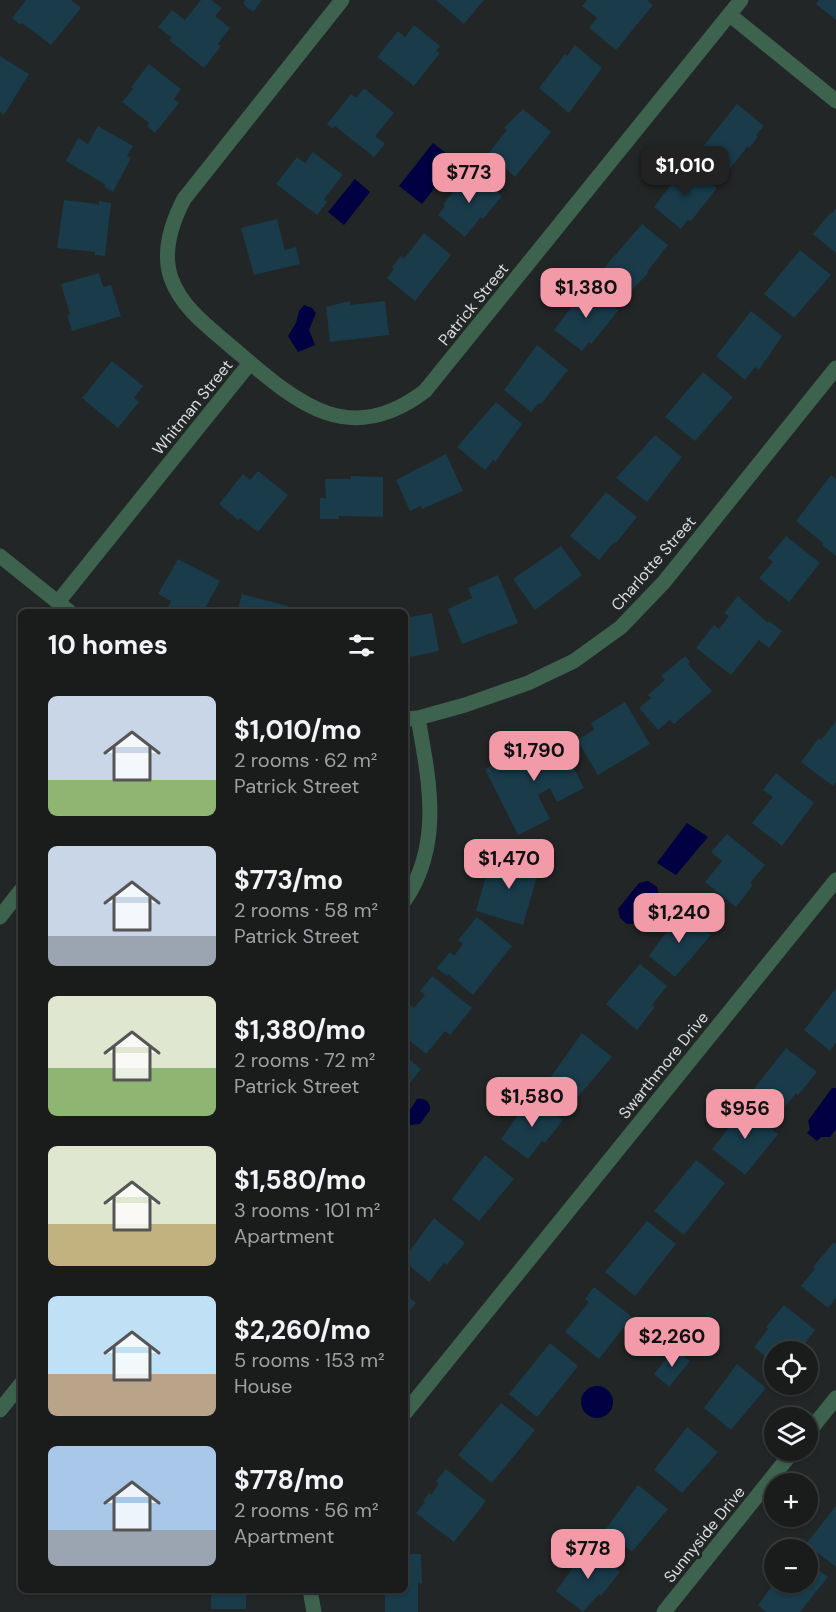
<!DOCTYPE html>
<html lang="en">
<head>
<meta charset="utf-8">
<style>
	body { margin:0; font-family:"DM Sans",sans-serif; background:#232525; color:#f1f3f6; height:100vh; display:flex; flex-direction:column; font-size:22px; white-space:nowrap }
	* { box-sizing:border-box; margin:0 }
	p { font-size:20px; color:#9fa1a3 }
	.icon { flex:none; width:33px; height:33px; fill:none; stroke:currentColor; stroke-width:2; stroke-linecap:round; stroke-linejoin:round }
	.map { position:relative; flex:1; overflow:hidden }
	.sheet { position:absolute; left:18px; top:609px; width:390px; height:984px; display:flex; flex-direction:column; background:#1a1c1c; border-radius:9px; box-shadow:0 2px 4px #0004,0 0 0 2px #383a3b }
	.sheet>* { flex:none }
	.controls { position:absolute; left:764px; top:1341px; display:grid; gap:12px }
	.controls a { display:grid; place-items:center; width:54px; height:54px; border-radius:50%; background:#1a1c1c; box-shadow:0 2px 4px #0004,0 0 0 2px #383a3b; font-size:30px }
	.price { position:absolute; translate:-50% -51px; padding:0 14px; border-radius:12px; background:#f39aa9; color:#111; font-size:20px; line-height:39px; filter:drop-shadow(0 2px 3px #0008) }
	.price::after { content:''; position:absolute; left:50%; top:36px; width:18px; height:14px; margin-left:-9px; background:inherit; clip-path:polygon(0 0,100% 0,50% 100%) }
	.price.active { background:#222; color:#fff }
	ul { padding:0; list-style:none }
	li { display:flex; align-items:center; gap:18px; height:150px; padding:0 30px }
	li span { display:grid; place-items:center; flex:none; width:168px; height:120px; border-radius:9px; color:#555 }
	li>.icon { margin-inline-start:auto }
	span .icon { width:72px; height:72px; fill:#fffc; stroke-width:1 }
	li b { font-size:26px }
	h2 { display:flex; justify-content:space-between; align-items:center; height:72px; padding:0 30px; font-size:26px }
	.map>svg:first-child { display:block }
</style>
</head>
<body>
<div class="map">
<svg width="836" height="1612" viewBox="0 0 836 1612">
	<rect width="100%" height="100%" fill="#222626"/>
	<path fill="#000042" d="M 433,143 L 456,161 L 422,204 L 399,186 Z
		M 355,179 L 370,192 L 344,225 L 328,212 Z
		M 304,305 L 312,308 L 316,313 L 309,330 L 315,345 L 298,352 L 288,336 L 296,323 L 299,311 Z
		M 687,823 L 708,837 L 676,875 L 657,863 Z
		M 648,881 L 657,887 L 659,896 L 638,923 L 627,924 L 620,918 L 618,909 L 639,883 Z
		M 832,1088 L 836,1088 L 836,1129 L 830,1137 L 821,1137 L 817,1141 L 807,1133 L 810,1129 L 808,1121 Z
		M 417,1099 C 425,1098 431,1102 430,1110 L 420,1124 L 410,1125 L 405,1129 L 405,1111 L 410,1110 Z
		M581 1402a16 16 0 1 1 32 0a16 16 0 1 1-32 0Z"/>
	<path fill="#193b4a" d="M 26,0 L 71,0 L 81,8 L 51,45 L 22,23 L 20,25 L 12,18 Z
		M 201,0 L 211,0 L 222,8 L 215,16 L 230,28 L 218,44 L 221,46 L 204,68 L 169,40 L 172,38 L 158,27 L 172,10 L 185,20 Z
		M 245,0 L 262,0 L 253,12 L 243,4 Z
		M 436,0 L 484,0 L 464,24 Z
		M 587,0 L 647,0 L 653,5 L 616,50 L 589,28 L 597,18 L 582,6 Z
		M 819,0 L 836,0 L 836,20 L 816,4 Z
		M 414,25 L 440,46 L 436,51 L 440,53 L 414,86 L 377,57 L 398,31 L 405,37 Z
		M 575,45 L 602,68 L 569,113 L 539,88 L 565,54 L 567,56 Z
		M 0,56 L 29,74 L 4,115 L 0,112 Z
		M 149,64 L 181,89 L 174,99 L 179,103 L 155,133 L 147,126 L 149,123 L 122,102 L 133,89 L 131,87 Z
		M 364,88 L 394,113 L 375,136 L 385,144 L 374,157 L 335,126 L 333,129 L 327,124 L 351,94 L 356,98 Z
		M 737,104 L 764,126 L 756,135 L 758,137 L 749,148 L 748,146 L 728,171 L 701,149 Z
		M 523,109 L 551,132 L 515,177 L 488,154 L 507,130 L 504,128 Z
		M 98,126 L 133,146 L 127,156 L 131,158 L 113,192 L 104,187 L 106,185 L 66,161 L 78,138 L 88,144 Z
		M 313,152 L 343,175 L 324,199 L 327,202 L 317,215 L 276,184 L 297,157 L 305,163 Z
		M 687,163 L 717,188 L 691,221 L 688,220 L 681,229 L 654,207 Z
		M 471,171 L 502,196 L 483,219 L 481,217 L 465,237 L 438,215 L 445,206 L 443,204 Z
		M 64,200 L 99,204 L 99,201 L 111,203 L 105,256 L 95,255 L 95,252 L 57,248 Z
		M 836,208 L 836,253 L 813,234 L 830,213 L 831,214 Z
		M 277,219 L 285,250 L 296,247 L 300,264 L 254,275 L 241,228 Z
		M 642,224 L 668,245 L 647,272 L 648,273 L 631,291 L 604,268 Z
		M 424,233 L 451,255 L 415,301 L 387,278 L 394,269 L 392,267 L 401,256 L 404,259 Z
		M 800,250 L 831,275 L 794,318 L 764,294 Z
		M 99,273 L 103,287 L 111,285 L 121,316 L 72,331 L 67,315 L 70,314 L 61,284 Z
		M 588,285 L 619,310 L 591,344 L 589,342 L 582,351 L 554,330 Z
		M 350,301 L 350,305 L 385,301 L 389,335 L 330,342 L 326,307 Z
		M 751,311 L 782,336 L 759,370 L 755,367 L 745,380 L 716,356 Z
		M 537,345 L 568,370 L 541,404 L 539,403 L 531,412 L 504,390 Z
		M 112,361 L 143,386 L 134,398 L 139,402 L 118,428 L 82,398 Z
		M 703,372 L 733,397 L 695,441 L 665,417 Z
		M 496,402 L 522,424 L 495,462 L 493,460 L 485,470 L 457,447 Z
		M 655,435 L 682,457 L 647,502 L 616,478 Z
		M 446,454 L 463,491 L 422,509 L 421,506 L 410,511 L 396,480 Z
		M 258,471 L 288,495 L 258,532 L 240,518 L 238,520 L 219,504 L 243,474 L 250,480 Z
		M 831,475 L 836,479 L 836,556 L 822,545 L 823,543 L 796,521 Z
		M 351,476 L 383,477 L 383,517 L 339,516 L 339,519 L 320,519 L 320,498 L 326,498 L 325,479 L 351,479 Z
		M 606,492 L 637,517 L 616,543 L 614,542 L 599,560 L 570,536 Z
		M 786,536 L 820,563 L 789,602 L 759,578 L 773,562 L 768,558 Z
		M 561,546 L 582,575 L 535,610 L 513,579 Z
		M 178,559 L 220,581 L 203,612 L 176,612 L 168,607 L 171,601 L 158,594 Z
		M 498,575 L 518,623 L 462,644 L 448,609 L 472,598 L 468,588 Z
		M 242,594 L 288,606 L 286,612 L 237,612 Z
		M 738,596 L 768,623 L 769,621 L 782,631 L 769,648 L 759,640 L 731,675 L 696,648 L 714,625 L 719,629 L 729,616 L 724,613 Z
		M 432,613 L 439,651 L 405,658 L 405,618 Z
		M 685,656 L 690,662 L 688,664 L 712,691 L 674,724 L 670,720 L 658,730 L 639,708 L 651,698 L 648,695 L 665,680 L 661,676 Z
		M 625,702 L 650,744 L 598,775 L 577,740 L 594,730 L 591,723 Z
		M 836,721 L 836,782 L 833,786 L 801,762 L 819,738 L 821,740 Z
		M 556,734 L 584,788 L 557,802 L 550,788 L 538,795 L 550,819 L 518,835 L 485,769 Z
		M 776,773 L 814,803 L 782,846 L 752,823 L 773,797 L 763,790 Z
		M 727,834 L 765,865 L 750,883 L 753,885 L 736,907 L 705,882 L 722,861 L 711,852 Z
		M 501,855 L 540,866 L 523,925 L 476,911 L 487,872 L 496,874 Z
		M 681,911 L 711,935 L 675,977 L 649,956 Z
		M 477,917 L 512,946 L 473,995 L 448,974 L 447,976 L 437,968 L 450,952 L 454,956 L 463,944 L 458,940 Z
		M 640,964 L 667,986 L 652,1005 L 655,1007 L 637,1030 L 606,1004 Z
		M 432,976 L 472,1008 L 450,1035 L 445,1031 L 426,1054 L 405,1037 L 405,1010 L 409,1004 L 414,1008 L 425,995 L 420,991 Z
		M 836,988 L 836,1043 L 830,1051 L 804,1030 Z
		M 582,1033 L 612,1057 L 576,1099 L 550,1078 Z
		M 786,1048 L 817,1072 L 798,1095 L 796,1093 L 781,1112 L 753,1090 Z
		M 405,1056 L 421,1069 L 405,1089 Z
		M 532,1096 L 563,1120 L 545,1143 L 542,1141 L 528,1159 L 501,1139 Z
		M 741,1104 L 778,1134 L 745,1175 L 712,1149 L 735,1120 L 731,1116 Z
		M 485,1155 L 514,1179 L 479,1221 L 452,1199 Z
		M 696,1160 L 725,1183 L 684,1235 L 654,1211 Z
		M 434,1218 L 465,1243 L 447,1265 L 444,1263 L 429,1282 L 405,1262 L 405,1257 Z
		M 647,1221 L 676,1244 L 635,1296 L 605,1272 Z
		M 834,1242 L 836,1244 L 836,1298 L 828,1308 L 801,1286 L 815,1269 L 813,1267 Z
		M 594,1287 L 632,1317 L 599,1359 L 565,1332 L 589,1302 L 585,1299 Z
		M 405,1294 L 416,1303 L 405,1317 Z
		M 784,1305 L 815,1330 L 798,1352 L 774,1352 L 774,1364 L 754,1347 L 768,1329 L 766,1327 Z
		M 550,1343 L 578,1366 L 537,1417 L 509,1394 Z
		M 674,1349 L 690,1361 L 669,1387 L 654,1374 Z
		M 737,1364 L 766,1388 L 731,1430 L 704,1408 Z
		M 501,1403 L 535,1430 L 492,1483 L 458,1455 Z
		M 687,1427 L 718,1452 L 682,1493 L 654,1470 Z
		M 446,1469 L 486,1501 L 454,1542 L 416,1513 L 425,1502 L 423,1501 L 429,1493 L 431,1495 L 439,1484 L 436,1481 Z
		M 638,1485 L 668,1509 L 632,1552 L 605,1530 Z
		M 836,1506 L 836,1567 L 806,1544 Z
		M 588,1547 L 620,1572 L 601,1596 L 599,1594 L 583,1612 L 556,1591 Z
		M 405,1554 L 421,1554 L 422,1584 L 418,1583 L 418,1612 L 385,1612 L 385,1590 L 405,1590 Z
		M 807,1561 L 828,1577 L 800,1612 L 766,1612 L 758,1605 L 775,1582 L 807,1582 Z
		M 211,1590 L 246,1590 L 246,1609 L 211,1609 Z"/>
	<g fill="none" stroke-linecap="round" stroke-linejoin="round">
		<path stroke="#3d624e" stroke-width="15" d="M 342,0 L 184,199 C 172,222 162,252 171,278 C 182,309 210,328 234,349 C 295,401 347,450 425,391 L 741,0
			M 730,15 L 836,101
			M 0,556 L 70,612
			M 58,602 L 250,363
			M 405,719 L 418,718 L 465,705 L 528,683 L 574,661 L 621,627 L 664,582 L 836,368
			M 405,900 C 443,844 429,780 418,718
			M 0,917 L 21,890
			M 0,1410 L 21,1384
			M 405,1413 L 836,880
			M 807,1434 L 836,1398
			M 310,1590 L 314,1612
			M 664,1612 L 794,1450"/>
	</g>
	<g text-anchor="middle" stroke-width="6" stroke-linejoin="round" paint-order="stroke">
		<g font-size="16" fill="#dbdddd" stroke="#222626">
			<text transform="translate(473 304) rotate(-51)" y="6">Patrick Street</text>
			<text transform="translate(192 407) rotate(-51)" y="6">Whitman Street</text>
			<text transform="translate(653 563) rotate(-49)" y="6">Charlotte Street</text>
			<text transform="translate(663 1065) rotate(-51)" y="6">Swarthmore Drive</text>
			<text transform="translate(704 1534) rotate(-51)" y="6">Sunnyside Drive</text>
		</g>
	</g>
</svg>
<div class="controls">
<a><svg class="icon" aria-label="locate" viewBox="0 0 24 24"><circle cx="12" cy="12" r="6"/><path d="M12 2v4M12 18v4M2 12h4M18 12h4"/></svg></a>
<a><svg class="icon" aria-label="layers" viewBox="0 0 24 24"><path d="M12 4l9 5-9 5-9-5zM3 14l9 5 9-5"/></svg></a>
<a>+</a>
<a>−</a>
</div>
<b class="price active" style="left:685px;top:197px">$1,010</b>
<b class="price" style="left:469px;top:204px">$773</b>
<b class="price" style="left:586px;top:319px">$1,380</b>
<b class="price" style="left:534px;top:782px">$1,790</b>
<b class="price" style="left:509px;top:890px">$1,470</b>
<b class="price" style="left:679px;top:944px">$1,240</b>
<b class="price" style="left:532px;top:1128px">$1,580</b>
<b class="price" style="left:745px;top:1140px">$956</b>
<b class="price" style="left:672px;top:1368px">$2,260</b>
<b class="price" style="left:588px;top:1580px">$778</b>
<section class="sheet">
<h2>10 homes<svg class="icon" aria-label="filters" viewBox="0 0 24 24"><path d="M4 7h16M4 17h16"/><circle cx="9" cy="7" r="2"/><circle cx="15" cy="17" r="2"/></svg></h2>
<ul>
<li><span style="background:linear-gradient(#c9d6e8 70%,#8fb573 0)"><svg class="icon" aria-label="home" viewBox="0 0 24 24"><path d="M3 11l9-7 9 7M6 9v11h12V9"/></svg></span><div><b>$1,010/mo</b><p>2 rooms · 62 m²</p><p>Patrick Street</p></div></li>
<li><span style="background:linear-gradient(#c9d6e8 75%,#9aa5b1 0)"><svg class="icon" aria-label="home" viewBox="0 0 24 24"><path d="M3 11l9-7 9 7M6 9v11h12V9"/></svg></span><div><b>$773/mo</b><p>2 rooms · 58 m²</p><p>Patrick Street</p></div></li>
<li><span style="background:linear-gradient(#dfe7d0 60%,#8fb573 0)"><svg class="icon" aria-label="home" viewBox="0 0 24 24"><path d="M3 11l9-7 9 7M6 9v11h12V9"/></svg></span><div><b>$1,380/mo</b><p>2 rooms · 72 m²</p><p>Patrick Street</p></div></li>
<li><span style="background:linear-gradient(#dfe7d0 65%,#c2b280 0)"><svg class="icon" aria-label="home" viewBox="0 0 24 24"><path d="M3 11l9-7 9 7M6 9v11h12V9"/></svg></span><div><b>$1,580/mo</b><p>3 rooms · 101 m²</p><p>Apartment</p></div></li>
<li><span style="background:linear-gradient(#bfe0f5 65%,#b9a48a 0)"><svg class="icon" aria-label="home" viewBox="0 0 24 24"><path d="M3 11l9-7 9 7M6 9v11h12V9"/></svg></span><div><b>$2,260/mo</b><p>5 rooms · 153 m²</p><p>House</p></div></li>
<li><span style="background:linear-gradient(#a9c7e8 70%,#9aa5b1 0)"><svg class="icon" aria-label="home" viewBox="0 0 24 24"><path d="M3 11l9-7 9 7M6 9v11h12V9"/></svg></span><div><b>$778/mo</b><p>2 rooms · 56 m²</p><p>Apartment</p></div></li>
</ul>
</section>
</div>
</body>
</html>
